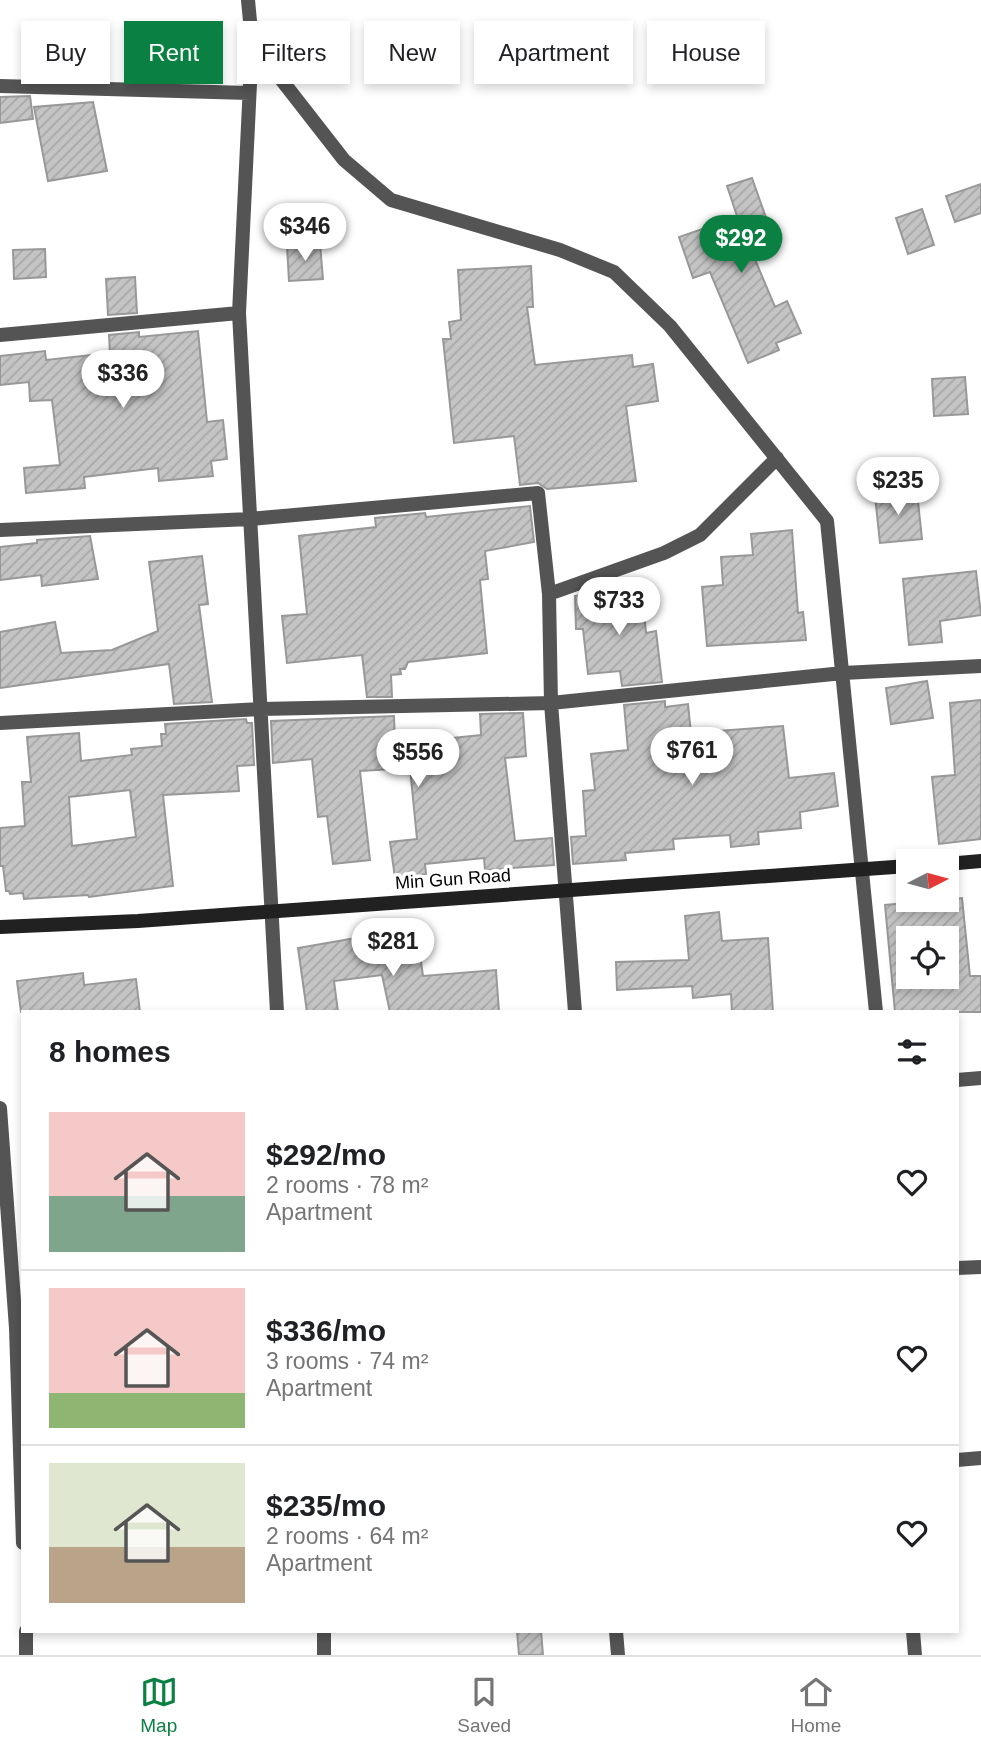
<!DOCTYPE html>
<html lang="en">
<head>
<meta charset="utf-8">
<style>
	body { margin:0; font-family:Arial,sans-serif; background:#f2f2f2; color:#202124; height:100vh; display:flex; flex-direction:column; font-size:26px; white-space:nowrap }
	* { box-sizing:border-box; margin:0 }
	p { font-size:23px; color:#757577 }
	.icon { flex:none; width:38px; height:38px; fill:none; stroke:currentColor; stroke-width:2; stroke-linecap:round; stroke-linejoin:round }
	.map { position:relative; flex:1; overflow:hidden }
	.details { position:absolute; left:21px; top:1010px; width:938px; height:623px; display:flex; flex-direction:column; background:#fff; border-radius:0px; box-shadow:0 4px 10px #0003 }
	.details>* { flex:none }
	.banner { position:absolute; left:21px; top:21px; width:940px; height:63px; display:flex; gap:14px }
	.needle { width:46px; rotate:84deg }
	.controls { position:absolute; left:896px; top:849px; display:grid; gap:14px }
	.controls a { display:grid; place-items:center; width:63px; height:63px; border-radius:0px; background:#fff; box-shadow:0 4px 10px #0003; font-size:35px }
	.price { position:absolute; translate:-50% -60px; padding:0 16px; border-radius:24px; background:#fff; color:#222; font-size:23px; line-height:46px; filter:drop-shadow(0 2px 4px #0008) }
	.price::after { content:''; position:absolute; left:50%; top:42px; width:21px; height:16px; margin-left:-10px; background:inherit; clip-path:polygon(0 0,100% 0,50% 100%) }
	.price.active { background:#0b8043; color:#fff }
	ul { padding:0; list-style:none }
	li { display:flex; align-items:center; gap:21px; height:175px; padding:0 28px }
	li+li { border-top:2px solid #e0e0e0 }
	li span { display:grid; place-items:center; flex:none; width:196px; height:140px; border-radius:0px; color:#555 }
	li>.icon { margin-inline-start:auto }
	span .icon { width:84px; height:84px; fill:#fffc; stroke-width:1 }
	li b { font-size:30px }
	h2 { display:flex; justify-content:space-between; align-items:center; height:84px; padding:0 28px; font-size:30px }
	.pill { padding:0 24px; border-radius:0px; background:#fff; box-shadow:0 4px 10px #0003; font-size:24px; line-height:63px }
	.pill.active { background:#0b8043; color:#fff }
	.menu { display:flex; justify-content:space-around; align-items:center; height:98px; border-top:2px solid #e0e0e0; background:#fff; font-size:19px; color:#757577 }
	.menu a { display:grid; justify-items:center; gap:4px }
	.menu .active { color:#0b8043 }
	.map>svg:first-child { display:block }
</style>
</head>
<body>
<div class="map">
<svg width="981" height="1655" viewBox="0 0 981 1655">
	<defs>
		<pattern id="building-hatch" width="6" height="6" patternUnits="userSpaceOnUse" patternTransform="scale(1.75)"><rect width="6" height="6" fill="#c4c4c4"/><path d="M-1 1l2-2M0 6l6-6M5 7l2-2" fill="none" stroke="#a7a7a7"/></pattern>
	</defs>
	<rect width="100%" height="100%" fill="#fff"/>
	<path fill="url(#building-hatch)" stroke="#989898" stroke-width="2" fill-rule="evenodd" d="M 30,96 L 33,119 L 0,123 L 0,97 Z
		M 93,102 L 107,171 L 48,181 L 34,107 Z
		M 752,178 L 770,229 L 746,238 L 775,307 L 787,301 L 801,333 L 776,343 L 779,350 L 748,363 L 710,272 L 693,278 L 679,237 L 737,217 L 741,228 L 727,186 Z
		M 981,184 L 981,213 L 955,222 L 946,196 Z
		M 922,209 L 934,245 L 908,254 L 896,218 Z
		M 320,244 L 323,279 L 289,281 L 287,246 Z
		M 45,249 L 46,277 L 14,279 L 13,250 Z
		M 531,266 L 533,307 L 527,307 L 535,365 L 632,355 L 633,367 L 653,364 L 658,401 L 626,406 L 636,481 L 547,489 L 538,483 L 520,485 L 514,436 L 454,443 L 443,339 L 451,339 L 449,322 L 461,320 L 458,270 Z
		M 135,277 L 137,313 L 108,315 L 106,279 Z
		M 198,331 L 207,422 L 223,420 L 227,459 L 211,461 L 213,476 L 159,481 L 158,468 L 84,477 L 85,488 L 26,493 L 24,468 L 60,465 L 52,400 L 30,401 L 29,382 L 0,385 L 0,356 L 45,351 L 46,360 L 110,353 L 109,335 L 139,332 L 139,337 Z
		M 965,377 L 968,414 L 934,416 L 932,379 Z
		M 917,492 L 922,539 L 880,543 L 875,496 Z
		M 530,506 L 534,542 L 485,551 L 488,579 L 480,580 L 487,653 L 408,662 L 405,669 L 400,669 L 401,674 L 391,675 L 392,697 L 367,697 L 362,655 L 287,663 L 282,616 L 307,614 L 299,536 L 376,527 L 375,518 L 425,513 L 426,517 Z
		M 792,530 L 798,613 L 803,612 L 806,640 L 707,646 L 702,587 L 723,585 L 721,557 L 753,555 L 751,534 Z
		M 90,536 L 98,579 L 42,586 L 41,575 L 0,580 L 0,547 L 37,543 L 37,540 Z
		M 202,556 L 208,604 L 199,605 L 212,702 L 174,704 L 169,664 L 0,688 L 0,632 L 55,622 L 61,653 L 112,650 L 158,631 L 149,562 Z
		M 976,571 L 981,615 L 940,621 L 942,642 L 909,645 L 903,579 Z
		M 642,590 L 646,633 L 656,631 L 662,682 L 622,686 L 620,671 L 588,674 L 583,629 L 576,629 L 575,596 Z
		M 927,681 L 933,718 L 891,724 L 886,688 Z
		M 981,700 L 981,839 L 939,844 L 932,777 L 955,775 L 950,703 Z
		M 665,701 L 665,707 L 688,704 L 691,733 L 783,726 L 789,778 L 834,773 L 838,806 L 800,812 L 801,828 L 758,832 L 759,844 L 731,847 L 730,835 L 673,839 L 674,849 L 625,853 L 626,860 L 573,864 L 571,837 L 586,836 L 583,791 L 595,790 L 591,754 L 628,750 L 624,705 Z
		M 523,713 L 526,756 L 505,758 L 515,841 L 552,838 L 554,865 L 485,870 L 484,858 L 425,864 L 426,874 L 395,878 L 390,842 L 417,839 L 410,768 L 360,771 L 370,860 L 333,864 L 327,816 L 318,817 L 312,759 L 273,763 L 271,721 L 394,716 L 395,744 L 481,735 L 480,714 Z
		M 246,719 L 247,723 L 252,723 L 254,765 L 237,766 L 239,791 L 163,795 L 173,886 L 89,897 L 88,895 L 24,899 L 23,893 L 10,894 L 9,891 L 6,891 L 3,866 L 0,866 L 0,828 L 25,826 L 22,782 L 31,782 L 27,737 L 79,733 L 81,761 L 132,755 L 131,749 L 162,746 L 161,734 L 166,734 L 165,724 ZM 130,790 L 136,837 L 72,846 L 69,797 Z
		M 962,898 L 970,976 L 981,976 L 981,1012 L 895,1012 L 885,905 ZM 908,938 L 947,938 L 947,976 L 908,976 Z
		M 719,912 L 722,941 L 768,938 L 773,1012 L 732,1012 L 731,994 L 693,998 L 692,986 L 617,990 L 616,962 L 689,960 L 685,916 Z
		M 373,935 L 374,945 L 418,940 L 423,976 L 496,970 L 499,1012 L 390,1012 L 382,975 L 334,981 L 338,1012 L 307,1012 L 298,948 Z
		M 83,973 L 84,985 L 136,979 L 140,1012 L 21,1012 L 17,981 Z
		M 517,1631 L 541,1631 L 543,1655 L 519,1655 Z"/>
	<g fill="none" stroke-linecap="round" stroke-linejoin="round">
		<path stroke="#545454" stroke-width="14" d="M 248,0 L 252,42 L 239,313 L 277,1012
			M 252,42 L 344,160 L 391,200 L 560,250 L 614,272 L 670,326 L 827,521 L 876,1012
			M 0,86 L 249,93
			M 0,335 L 239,313
			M 0,530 L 250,519 L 538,493 L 549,594 L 551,703 L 575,1012
			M 549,594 L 664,553 L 700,535 L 777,458
			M 0,723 L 261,709 L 551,703 L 843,673 L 981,666
			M 957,1080 L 981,1078
			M 0,1108 L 16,1328 L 23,1543
			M 957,1268 L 981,1267
			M 957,1460 L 981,1458
			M 26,1631 L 26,1655
			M 616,1631 L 618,1655
			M 913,1631 L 915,1655
			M 324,1655 L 324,1631"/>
		<path stroke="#212121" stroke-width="14" d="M 947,864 L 981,861
			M 0,927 L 138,921 L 908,866"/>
	</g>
	<g text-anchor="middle" stroke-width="7" stroke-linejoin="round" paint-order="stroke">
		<g font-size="18" fill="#000" stroke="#fff">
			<text transform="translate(453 879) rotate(-4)" y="6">Min Gun Road</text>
		</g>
	</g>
</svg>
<div class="controls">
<a><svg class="needle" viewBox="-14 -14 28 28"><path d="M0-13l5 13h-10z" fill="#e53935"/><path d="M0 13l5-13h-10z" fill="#757577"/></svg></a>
<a><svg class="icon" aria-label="locate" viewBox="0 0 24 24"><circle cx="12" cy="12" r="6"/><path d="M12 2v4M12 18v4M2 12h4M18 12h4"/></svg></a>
</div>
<b class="price" style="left:305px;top:263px">$346</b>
<b class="price active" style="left:741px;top:275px">$292</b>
<b class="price" style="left:123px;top:410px">$336</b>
<b class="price" style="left:898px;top:517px">$235</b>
<b class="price" style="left:619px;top:637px">$733</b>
<b class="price" style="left:692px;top:787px">$761</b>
<b class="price" style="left:418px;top:789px">$556</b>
<b class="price" style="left:393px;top:978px">$281</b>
<div class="banner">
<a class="pill">Buy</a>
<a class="pill active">Rent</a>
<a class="pill">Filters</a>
<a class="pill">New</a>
<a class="pill">Apartment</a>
<a class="pill">House</a>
</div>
<section class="details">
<h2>8 homes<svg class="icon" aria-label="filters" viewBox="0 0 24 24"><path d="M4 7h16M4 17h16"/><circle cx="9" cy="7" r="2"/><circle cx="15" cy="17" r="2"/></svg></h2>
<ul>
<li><span style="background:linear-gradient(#f6c9c9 60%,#7fa58c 0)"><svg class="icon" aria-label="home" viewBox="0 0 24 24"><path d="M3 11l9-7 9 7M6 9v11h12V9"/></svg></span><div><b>$292/mo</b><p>2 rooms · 78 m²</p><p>Apartment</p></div><svg class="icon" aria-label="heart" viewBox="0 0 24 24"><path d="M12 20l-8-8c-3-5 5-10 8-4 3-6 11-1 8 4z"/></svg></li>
<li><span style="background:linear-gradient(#f6c9c9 75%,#8fb573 0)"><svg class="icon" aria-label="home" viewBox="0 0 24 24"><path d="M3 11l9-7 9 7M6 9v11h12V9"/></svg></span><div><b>$336/mo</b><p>3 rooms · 74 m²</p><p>Apartment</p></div><svg class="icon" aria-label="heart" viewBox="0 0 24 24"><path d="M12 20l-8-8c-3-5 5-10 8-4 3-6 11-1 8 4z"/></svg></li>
<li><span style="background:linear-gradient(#dfe7d0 60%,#b9a48a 0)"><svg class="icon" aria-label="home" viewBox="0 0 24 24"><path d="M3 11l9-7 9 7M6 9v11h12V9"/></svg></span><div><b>$235/mo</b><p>2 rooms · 64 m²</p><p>Apartment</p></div><svg class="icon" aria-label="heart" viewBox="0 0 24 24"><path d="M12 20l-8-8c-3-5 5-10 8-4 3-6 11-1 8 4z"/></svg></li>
</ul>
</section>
</div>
<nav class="menu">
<a class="active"><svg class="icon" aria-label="map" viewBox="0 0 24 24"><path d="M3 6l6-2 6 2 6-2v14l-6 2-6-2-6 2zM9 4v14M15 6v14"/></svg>Map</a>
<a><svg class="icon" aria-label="saved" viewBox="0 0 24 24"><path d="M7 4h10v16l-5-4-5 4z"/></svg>Saved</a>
<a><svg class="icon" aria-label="home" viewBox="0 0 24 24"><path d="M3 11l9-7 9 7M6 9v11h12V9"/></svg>Home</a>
</nav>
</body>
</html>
